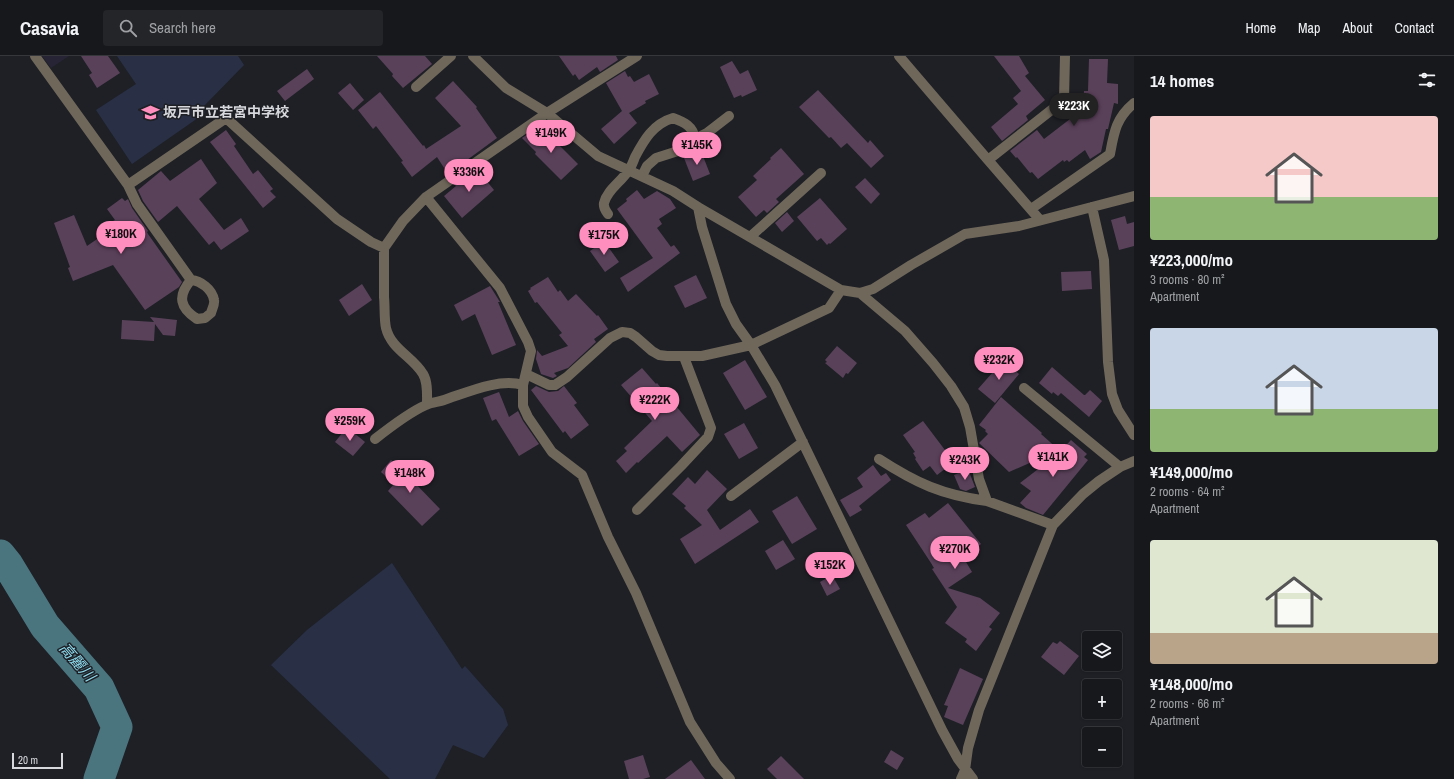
<!DOCTYPE html>
<html lang="en">
<head>
<meta charset="utf-8">
<style>
	body { margin:0; font-family:"Archivo Narrow","Noto Sans JP",sans-serif; background:#232529; color:#f1f3f6; height:100vh; display:flex; flex-direction:column; font-size:15px; white-space:nowrap }
	* { box-sizing:border-box; margin:0 }
	p { font-size:13px; color:#9ea0a3 }
	.icon { flex:none; width:22px; height:22px; fill:none; stroke:currentColor; stroke-width:2; stroke-linecap:round; stroke-linejoin:round }
	.map { position:relative; flex:1; overflow:hidden }
	.side { display:flex; flex-direction:column; background:#16181c; width:320px }
	.side>* { flex:none }
	.buttons { position:absolute; left:1082px; top:575px; display:grid; gap:8px }
	.buttons a { display:grid; place-items:center; width:40px; height:40px; border-radius:4px; background:#16181c; box-shadow:0 1px 3px #0004,0 0 0 1px #35373b; font-size:20px }
	.scale { position:absolute; left:12px; bottom:10px; width:51px; box-sizing:border-box; padding-left:4px; border:2px solid #d7d8dd; border-top:0; font-size:11px; line-height:14px; white-space:nowrap; color:#d7d8dd; -webkit-text-stroke:3px #1e2026; paint-order:stroke }
	.price { position:absolute; translate:-50% -34px; padding:0 9px; border-radius:14px; background:#fe8ebe; color:#111; font-size:13px; line-height:26px; filter:drop-shadow(0 1px 2px #0008) }
	.price::after { content:''; position:absolute; left:50%; top:24px; width:12px; height:9px; margin-left:-6px; background:inherit; clip-path:polygon(0 0,100% 0,50% 100%) }
	.price.on { background:#222; color:#fff }
	ul { padding:0; list-style:none }
	li { display:grid; align-content:center; gap:8px; height:212px; padding:0 16px }
	li span { display:grid; place-items:center; height:124px; border-radius:4px; color:#555 }
	li>.icon { margin-inline-start:auto }
	span .icon { width:72px; height:72px; fill:#fffc; stroke-width:1 }
	li b { font-size:17px }
	h2 { display:flex; justify-content:space-between; align-items:center; height:48px; padding:0 16px; font-size:17px }
	header { display:flex; align-items:center; gap:24px; box-sizing:border-box; height:56px; padding:0 20px; background:#16181c; border-bottom:1px solid #35373b }
	header strong { font-size:19px }
	nav { display:flex; gap:22px; margin-inline-start:auto; font-size:14px }
	.search { width:280px; height:36px; background:#232529; display:flex; align-items:center; gap:10px; box-sizing:border-box; padding:0 14px; border-radius:4px; color:#9ea0a3; font-size:15px }
	main { display:flex; flex:1; min-height:0 }
	.map>svg:first-child { display:block }
</style>
</head>
<body>
<header>
<strong>Casavia</strong>
<div class="search"><svg class="icon" aria-label="search" viewBox="0 0 24 24"><circle cx="10" cy="10" r="6"/><path d="M15 15l6 6"/></svg>Search here</div>
<nav><a>Home</a><a>Map</a><a>About</a><a>Contact</a></nav>
</header>
<main>
<div class="map">
<svg width="1134" height="723" viewBox="0 0 1134 723">
	<rect width="100%" height="100%" fill="#1e2026"/>
	<path fill="#272435" d="M 42,0 L 69,0 L 51,12 Z"/>
	<path fill="#293046" d="M 117,0 L 238,0 L 244,9 L 204,50 L 205,57 L 132,108 L 96,54 L 136,28 Z
		M 392,507 L 462,613 L 465,610 L 503,653 L 508,669 L 484,702 L 453,689 L 435,723 L 390,723 L 271,609 L 307,574 Z"/>
	<g fill="none" stroke-linecap="round" stroke-linejoin="round">
		<path stroke="#4a757f" stroke-width="31" d="M 0,499 L 8,509 L 45,570 L 99,632 L 117,671 L 99,723"/>
	</g>
	<path fill="#5a415a" d="M 81,0 L 108,0 L 120,17 L 97,32 L 89,19 L 92,17 Z
		M 377,0 L 425,0 L 432,8 L 403,32 L 392,20 L 393,18 Z
		M 559,0 L 616,0 L 618,4 L 600,16 L 597,11 L 579,24 L 575,18 L 573,20 Z
		M 994,0 L 1019,0 L 1029,17 L 1025,20 L 1045,44 L 1026,60 L 1028,64 L 1002,85 L 991,71 L 1018,48 L 1013,42 L 1021,35 Z
		M 1089,3 L 1108,3 L 1107,27 L 1118,28 L 1118,48 L 1114,47 L 1108,73 L 1106,73 L 1101,96 L 1090,103 L 1085,94 L 1069,106 L 1067,104 L 1064,106 L 1063,104 L 1038,123 L 1032,116 L 1030,117 L 1017,101 L 1016,102 L 1010,95 L 1037,74 L 1044,83 L 1083,53 L 1084,35 L 1088,35 Z
		M 732,5 L 740,18 L 748,14 L 757,34 L 742,41 L 741,39 L 734,42 L 720,11 Z
		M 307,13 L 314,23 L 285,45 L 277,35 Z
		M 625,15 L 628,21 L 630,20 L 634,26 L 649,18 L 659,38 L 645,45 L 646,47 L 629,57 L 637,67 L 614,88 L 601,73 L 622,55 L 606,27 Z
		M 453,25 L 477,51 L 476,52 L 497,82 L 448,118 L 437,101 L 412,121 L 401,106 L 403,105 L 376,70 L 373,73 L 358,54 L 380,36 L 423,90 L 424,89 L 426,93 L 461,70 L 435,42 Z
		M 350,27 L 364,44 L 353,54 L 338,37 Z
		M 818,34 L 868,87 L 870,84 L 884,100 L 871,112 L 847,87 L 841,92 L 831,81 L 829,82 L 799,51 Z
		M 537,72 L 549,84 L 551,81 L 578,108 L 561,124 L 535,98 L 536,96 L 522,82 Z
		M 226,74 L 236,88 L 234,90 L 253,118 L 258,114 L 273,133 L 270,135 L 276,141 L 263,152 L 210,86 Z
		M 781,92 L 804,118 L 776,143 L 779,146 L 767,157 L 764,154 L 756,161 L 738,141 L 757,124 L 753,120 L 771,103 L 770,102 Z
		M 701,95 L 710,118 L 693,125 L 684,102 Z
		M 201,103 L 217,127 L 199,143 L 224,174 L 241,162 L 249,175 L 221,194 L 214,185 L 209,189 L 177,150 L 158,166 L 143,145 L 138,134 L 161,115 L 170,125 Z
		M 477,113 L 494,134 L 462,162 L 444,140 L 456,130 L 455,129 Z
		M 865,122 L 880,138 L 871,148 L 855,131 Z
		M 637,134 L 644,143 L 657,135 L 670,143 L 676,152 L 659,163 L 662,168 L 657,172 L 671,191 L 669,192 L 674,189 L 680,197 L 628,236 L 620,222 L 653,202 L 617,153 L 627,145 L 626,143 Z
		M 122,142 L 125,145 L 128,143 L 132,152 L 148,175 L 147,176 L 148,178 L 182,226 L 179,231 L 145,254 L 113,209 L 73,225 L 68,212 L 70,211 L 54,167 L 74,159 L 87,190 L 116,170 L 113,165 L 115,164 L 107,153 Z
		M 820,142 L 847,173 L 830,188 L 829,187 L 827,189 L 821,182 L 817,185 L 797,161 Z
		M 787,156 L 794,165 L 782,176 L 775,167 Z
		M 1125,160 L 1127,168 L 1134,166 L 1134,190 L 1119,194 L 1111,164 Z
		M 604,185 L 619,206 L 605,216 L 590,195 Z
		M 1091,215 L 1092,233 L 1062,235 L 1061,216 Z
		M 696,219 L 707,242 L 685,252 L 674,230 Z
		M 548,221 L 558,236 L 560,234 L 568,245 L 576,238 L 597,260 L 598,259 L 608,273 L 594,283 L 596,286 L 568,312 L 554,317 L 557,320 L 553,322 L 541,318 L 536,303 L 537,294 L 542,300 L 568,290 L 559,279 L 562,277 L 537,246 L 535,247 L 528,235 L 531,233 L 530,232 Z
		M 362,228 L 372,244 L 349,260 L 339,244 Z
		M 490,230 L 500,246 L 498,246 L 516,289 L 492,299 L 475,258 L 462,265 L 454,249 Z
		M 150,261 L 177,264 L 175,280 L 163,279 L 155,268 L 154,285 L 121,283 L 122,264 L 154,266 Z
		M 837,290 L 857,307 L 848,318 L 846,317 L 843,322 L 825,307 L 827,306 L 825,304 Z
		M 1001,303 L 1019,318 L 995,347 L 978,333 L 993,316 L 992,315 Z
		M 745,304 L 767,341 L 745,354 L 723,317 Z
		M 1052,311 L 1084,339 L 1085,339 L 1090,334 L 1102,345 L 1089,361 L 1061,337 L 1058,340 L 1053,336 L 1052,338 L 1039,327 Z
		M 642,312 L 656,328 L 657,327 L 700,379 L 682,396 L 667,380 L 638,407 L 637,406 L 626,417 L 616,405 L 627,395 L 624,392 L 652,365 L 621,329 Z
		M 536,330 L 549,336 L 558,335 L 564,330 L 577,347 L 574,349 L 589,369 L 571,383 L 565,375 L 563,377 L 531,334 Z
		M 499,336 L 509,361 L 518,355 L 523,365 L 539,388 L 519,400 L 496,363 L 492,365 L 483,342 Z
		M 1001,341 L 1042,377 L 1041,378 L 1059,394 L 1009,416 L 979,387 L 988,378 L 985,375 L 986,374 L 979,369 Z
		M 923,365 L 954,406 L 937,419 L 930,410 L 923,415 L 915,403 L 916,402 L 913,397 L 915,396 L 903,379 Z
		M 744,367 L 758,392 L 739,403 L 724,378 Z
		M 347,371 L 365,386 L 353,400 L 335,386 Z
		M 1071,384 L 1087,398 L 1084,401 L 1088,404 L 1043,459 L 1026,452 L 1020,447 L 1031,435 L 1020,427 L 1059,397 Z
		M 391,404 L 413,422 L 412,424 L 440,453 L 422,470 L 388,435 L 394,428 L 381,416 Z
		M 873,409 L 881,420 L 886,417 L 891,424 L 859,450 L 862,454 L 850,461 L 840,444 L 863,431 L 857,422 Z
		M 968,413 L 975,431 L 966,435 L 960,433 L 954,419 Z
		M 707,414 L 727,433 L 707,454 L 720,474 L 750,453 L 759,466 L 695,508 L 680,483 L 702,469 L 684,452 L 686,450 L 672,438 L 688,421 L 695,428 Z
		M 797,440 L 817,473 L 792,488 L 772,455 Z
		M 948,447 L 981,488 L 977,491 L 980,494 L 966,506 L 972,516 L 948,532 L 980,542 L 1000,557 L 989,571 L 992,573 L 976,595 L 965,586 L 967,583 L 945,567 L 957,551 L 932,513 L 934,512 L 931,507 L 906,469 L 925,457 L 929,462 Z
		M 783,484 L 795,503 L 776,514 L 765,495 Z
		M 832,519 L 840,533 L 827,540 L 820,526 Z
		M 1060,585 L 1079,600 L 1064,619 L 1041,601 L 1053,586 L 1057,588 Z
		M 960,612 L 983,623 L 963,669 L 944,661 L 948,650 L 944,649 Z
		M 891,694 L 904,702 L 897,714 L 884,706 Z
		M 643,699 L 650,721 L 643,723 L 629,723 L 624,705 Z
		M 781,700 L 804,723 L 777,723 L 767,713 Z
		M 691,704 L 705,723 L 665,723 Z"/>
	<g fill="none" stroke-linecap="round" stroke-linejoin="round">
		<path stroke="#6f675a" stroke-width="10" d="M 35,0 L 128,129 L 226,62 L 337,163 L 371,186 L 384,192 L 403,165 L 426,141 L 547,57 L 637,0
			M 473,0 L 506,32 L 547,57 L 598,100 L 673,135 L 698,151 L 841,234 L 860,237 L 873,233 L 911,209 L 965,178 L 1019,170 L 1134,140
			M 899,0 L 988,104 L 1040,164
			M 416,31 L 451,0
			M 695,83 L 707,77 L 729,60
			M 988,104 L 1064,44 L 1065,0
			M 128,129 L 137,148 L 191,224 C 201,225 212,233 214,244 C 215,248 212,253 211,257 L 205,262 L 197,263 C 180,252 177,240 191,224
			M 426,141 L 500,232 L 528,286 L 531,295 L 523,329 L 523,350 L 528,361 L 552,396 L 582,419 L 608,481 L 636,537 L 690,666 L 716,707 L 730,723
			M 698,151 L 702,171 L 726,248 L 736,268 L 751,289 L 775,329 L 942,674 L 958,703 L 973,723
			M 1092,151 L 1104,204 L 1108,306 L 1112,338 L 1118,354 L 1134,379
			M 1031,153 L 1110,98 C 1114,76 1116,62 1134,47
			M 608,158 C 606,155 603,152 604,147 C 607,134 621,126 628,115 C 631,112 633,106 635,101 C 644,84 653,68 673,62 C 684,66 693,70 695,83 L 681,94 L 656,102 L 647,110 L 642,120
			M 750,181 L 821,117
			M 384,192 C 384,208 384,225 384,241 C 385,251 384,263 386,272 C 391,293 413,301 423,318 C 428,326 427,339 427,348
			M 860,237 L 905,275 L 933,307 L 951,330 L 964,351 L 970,371 L 979,423 L 987,445 L 1053,469
			M 526,318 L 549,329 L 555,329 L 567,321 L 610,282 L 622,276 L 630,277 L 636,281 L 652,295 L 659,299 L 667,300 L 702,300 L 751,289 L 829,252 L 841,234
			M 1024,332 L 1120,411
			M 375,383 C 389,372 410,356 426,349 C 432,346 439,346 444,344 C 468,336 499,322 523,329
			M 879,403 C 916,427 942,439 987,445
			M 731,440 L 803,386
			M 637,454 L 681,410 L 708,381 L 711,372 L 684,301
			M 961,723 L 965,714 L 968,692 L 979,654 L 1053,469 L 1083,438 L 1099,425 L 1120,411 L 1134,405"/>
	</g>
	<defs>
		<symbol id="school-bare" viewBox="-9 -9 18 18"><path d="M0-5L7-2L0 1L-7-2ZM-4 1L0 2.5L4 1V4Q0 6-4 4Z" fill="#fe8ebe" stroke="#1e2026" stroke-width="2.5" paint-order="stroke"/></symbol>
	</defs>
	<g fill-rule="evenodd">
		<use href="#school-bare" x="138" y="44" width="25" height="25"/>
	</g>
	<g text-anchor="middle" stroke-width="3" stroke-linejoin="round" paint-order="stroke">
		<g font-size="14" font-weight="bold" fill="#d7d8dd" stroke="#1e2026" text-anchor="start">
			<text x="163" y="61">坂戸市立若宮中学校</text>
		</g>
		<g font-size="15" font-style="italic" fill="#8edcee" stroke="#1e2026">
			<text transform="translate(77 606) rotate(49)" y="5">高麗川</text>
		</g>
	</g>
</svg>
<div class="buttons">
<a><svg class="icon" aria-label="layers" viewBox="0 0 24 24"><path d="M12 4l9 5-9 5-9-5zM3 14l9 5 9-5"/></svg></a>
<a>+</a>
<a>−</a>
</div>
<div class="scale">20 m</div>
<b class="price on" style="left:1074px;top:71px">¥223K</b>
<b class="price" style="left:551px;top:98px">¥149K</b>
<b class="price" style="left:697px;top:110px">¥145K</b>
<b class="price" style="left:469px;top:137px">¥336K</b>
<b class="price" style="left:121px;top:199px">¥180K</b>
<b class="price" style="left:604px;top:200px">¥175K</b>
<b class="price" style="left:999px;top:325px">¥232K</b>
<b class="price" style="left:655px;top:365px">¥222K</b>
<b class="price" style="left:350px;top:386px">¥259K</b>
<b class="price" style="left:1053px;top:422px">¥141K</b>
<b class="price" style="left:965px;top:425px">¥243K</b>
<b class="price" style="left:410px;top:438px">¥148K</b>
<b class="price" style="left:955px;top:514px">¥270K</b>
<b class="price" style="left:830px;top:530px">¥152K</b>
</div>
<section class="side">
<h2>14 homes<svg class="icon" aria-label="filters" viewBox="0 0 24 24"><path d="M4 7h16M4 17h16"/><circle cx="9" cy="7" r="2"/><circle cx="15" cy="17" r="2"/></svg></h2>
<ul>
<li><span style="background:linear-gradient(#f6c9c9 65%,#8fb573 0)"><svg class="icon" aria-label="home" viewBox="0 0 24 24"><path d="M3 11l9-7 9 7M6 9v11h12V9"/></svg></span><div><b>¥223,000/mo</b><p>3 rooms · 80 m²</p><p>Apartment</p></div></li>
<li><span style="background:linear-gradient(#c9d6e8 65%,#8fb573 0)"><svg class="icon" aria-label="home" viewBox="0 0 24 24"><path d="M3 11l9-7 9 7M6 9v11h12V9"/></svg></span><div><b>¥149,000/mo</b><p>2 rooms · 64 m²</p><p>Apartment</p></div></li>
<li><span style="background:linear-gradient(#dfe7d0 75%,#b9a48a 0)"><svg class="icon" aria-label="home" viewBox="0 0 24 24"><path d="M3 11l9-7 9 7M6 9v11h12V9"/></svg></span><div><b>¥148,000/mo</b><p>2 rooms · 66 m²</p><p>Apartment</p></div></li>
</ul>
</section>
</main>
</body>
</html>
